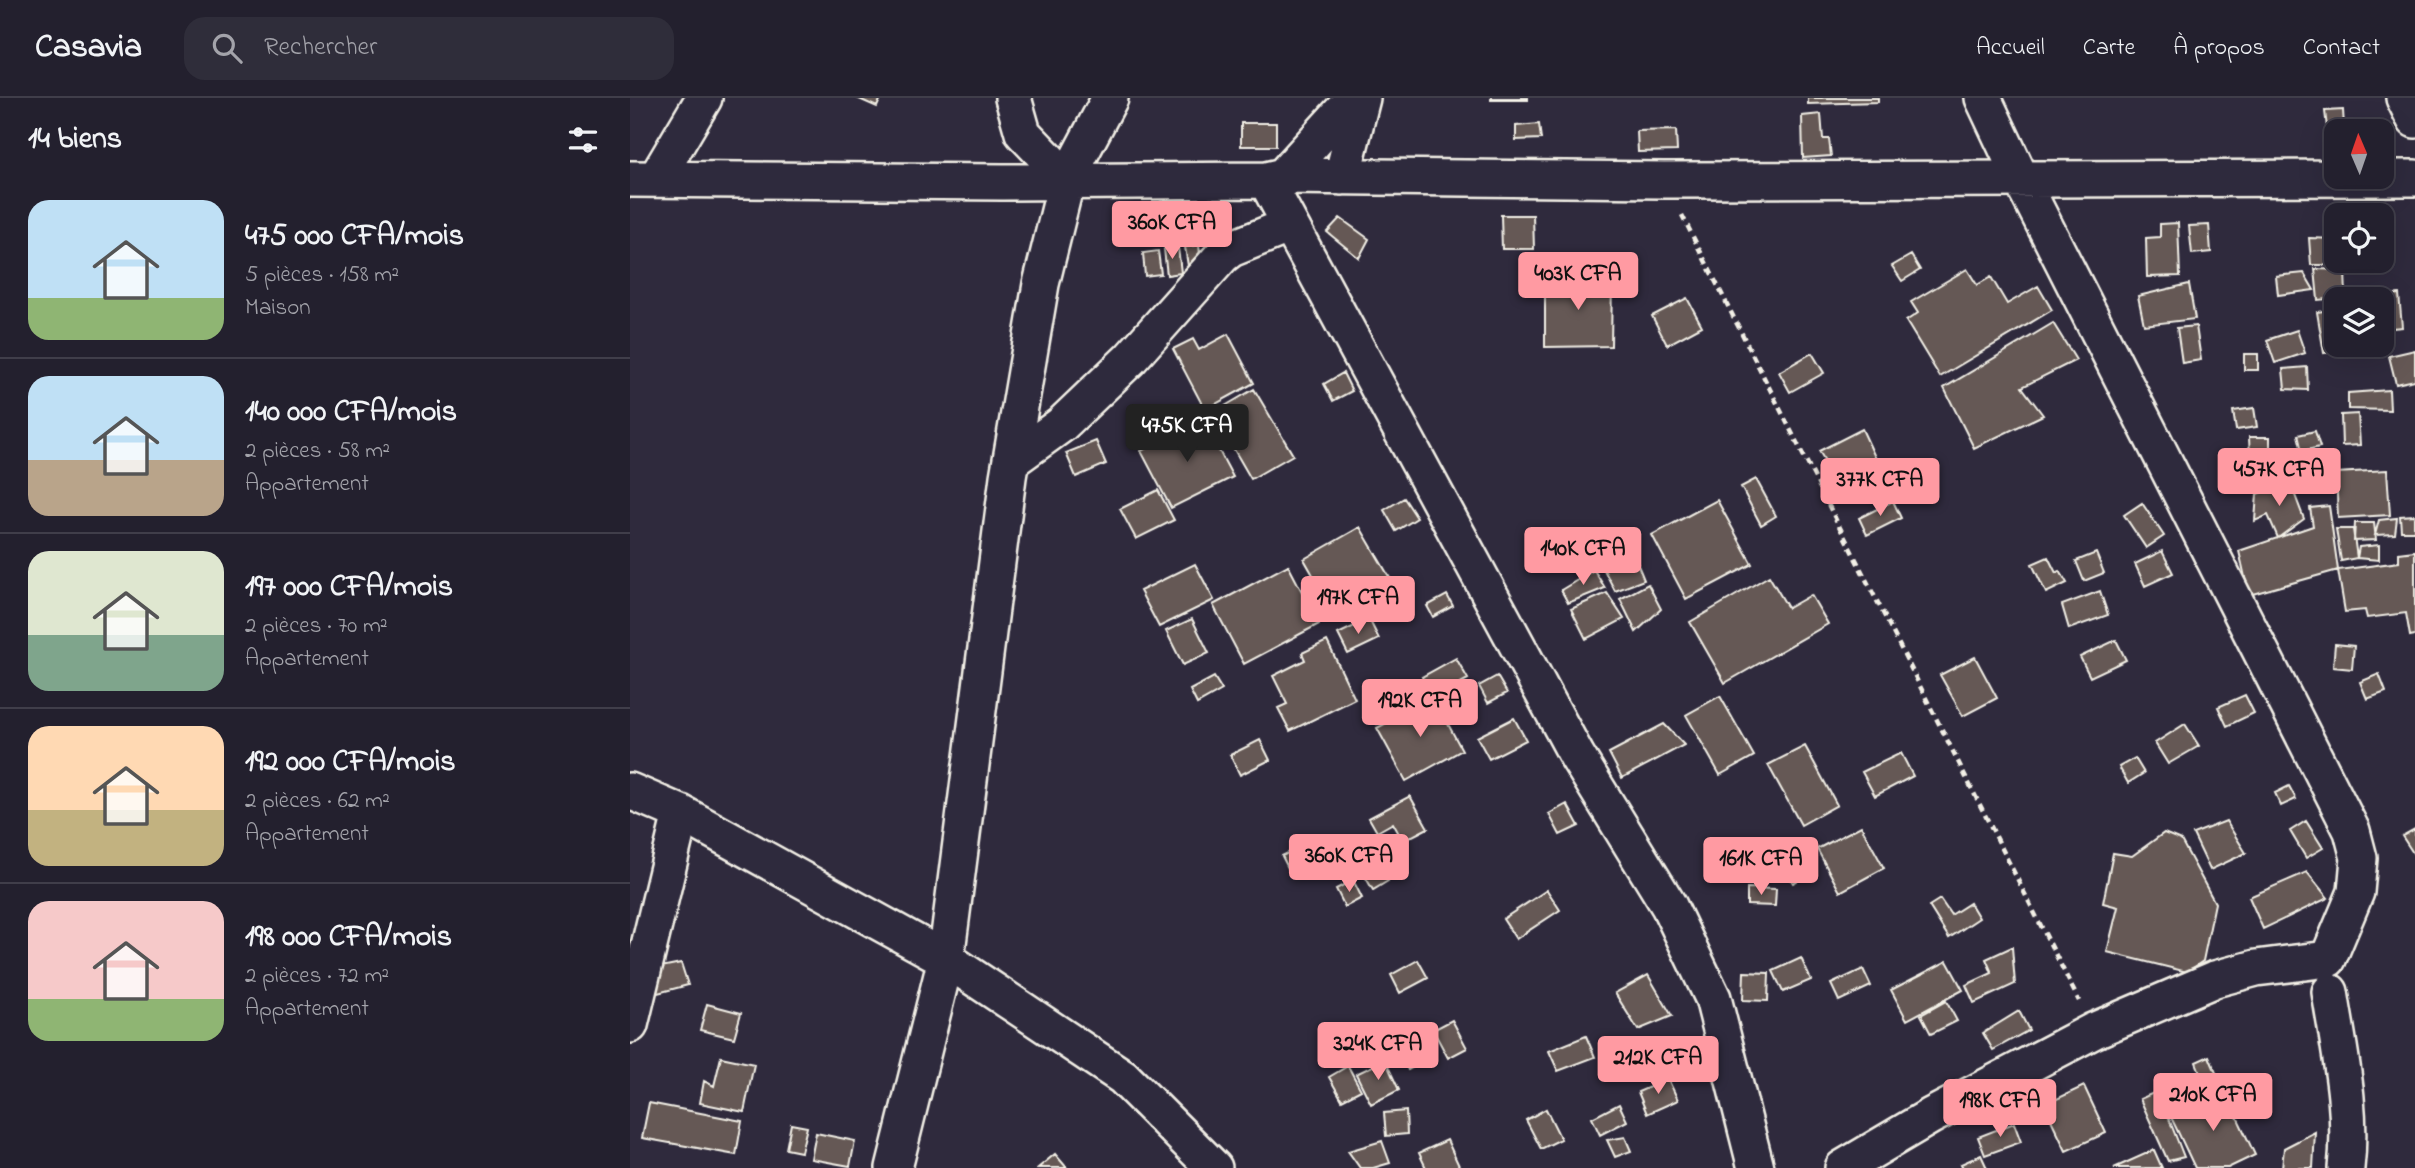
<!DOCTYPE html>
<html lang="fr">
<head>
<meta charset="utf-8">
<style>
	body { margin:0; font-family:"Indie Flower",sans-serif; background:#2f2d3a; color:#f1f3f6; height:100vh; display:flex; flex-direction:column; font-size:26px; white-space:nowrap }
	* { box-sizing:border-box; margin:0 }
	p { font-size:23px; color:#a3a3aa }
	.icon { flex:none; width:38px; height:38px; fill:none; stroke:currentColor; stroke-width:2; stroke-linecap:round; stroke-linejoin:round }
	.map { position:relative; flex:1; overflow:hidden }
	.drawer { display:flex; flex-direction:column; background:#23202e; width:630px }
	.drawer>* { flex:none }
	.needle { width:46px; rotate:358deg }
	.buttons { position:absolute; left:1694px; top:21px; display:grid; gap:14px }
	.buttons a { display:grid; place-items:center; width:70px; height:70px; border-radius:14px; background:#23202e; box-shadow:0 7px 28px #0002,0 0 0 2px #403e4a; font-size:35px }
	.price { position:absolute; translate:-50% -60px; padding:0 16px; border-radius:7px; background:#ff9aa2; color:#111; font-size:23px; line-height:46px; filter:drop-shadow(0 2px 4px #0008) }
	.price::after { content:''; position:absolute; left:50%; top:42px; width:21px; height:16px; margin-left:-10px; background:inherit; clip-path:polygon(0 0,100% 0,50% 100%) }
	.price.selected { background:#222; color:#fff }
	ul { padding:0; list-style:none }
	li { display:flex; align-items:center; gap:21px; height:175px; padding:0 28px }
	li+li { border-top:2px solid #403e4a }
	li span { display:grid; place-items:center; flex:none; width:196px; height:140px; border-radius:21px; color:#555 }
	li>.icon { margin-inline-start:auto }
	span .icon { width:84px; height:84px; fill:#fffc; stroke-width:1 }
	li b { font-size:30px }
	h2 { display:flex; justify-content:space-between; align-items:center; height:84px; padding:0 28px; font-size:30px }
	header { display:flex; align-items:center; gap:42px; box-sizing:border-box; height:98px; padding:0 35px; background:#23202e; border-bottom:2px solid #403e4a }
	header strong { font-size:33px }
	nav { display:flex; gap:38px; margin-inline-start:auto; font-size:24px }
	.search { width:490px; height:63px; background:#2f2d3a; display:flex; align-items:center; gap:18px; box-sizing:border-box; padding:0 24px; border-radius:21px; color:#a3a3aa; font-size:26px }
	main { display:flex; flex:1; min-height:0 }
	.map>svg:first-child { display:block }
</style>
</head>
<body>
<header>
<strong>Casavia</strong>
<div class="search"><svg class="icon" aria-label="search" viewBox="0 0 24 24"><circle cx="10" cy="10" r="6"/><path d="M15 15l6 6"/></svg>Rechercher</div>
<nav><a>Accueil</a><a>Carte</a><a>À propos</a><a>Contact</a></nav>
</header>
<main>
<section class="drawer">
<h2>14 biens<svg class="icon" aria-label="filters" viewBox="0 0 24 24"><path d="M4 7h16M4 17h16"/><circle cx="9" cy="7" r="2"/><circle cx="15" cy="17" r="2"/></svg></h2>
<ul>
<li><span style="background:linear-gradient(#bfe0f5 70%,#8fb573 0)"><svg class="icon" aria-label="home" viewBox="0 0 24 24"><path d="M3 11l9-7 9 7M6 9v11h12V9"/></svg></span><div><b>475 000 CFA/mois</b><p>5 pièces · 158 m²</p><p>Maison</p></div></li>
<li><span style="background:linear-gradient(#bfe0f5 60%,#b9a48a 0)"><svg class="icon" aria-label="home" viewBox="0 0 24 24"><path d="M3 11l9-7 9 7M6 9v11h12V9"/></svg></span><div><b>140 000 CFA/mois</b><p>2 pièces · 58 m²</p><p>Appartement</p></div></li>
<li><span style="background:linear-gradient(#dfe7d0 60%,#7fa58c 0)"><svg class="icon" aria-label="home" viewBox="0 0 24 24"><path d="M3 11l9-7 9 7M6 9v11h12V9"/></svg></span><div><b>197 000 CFA/mois</b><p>2 pièces · 70 m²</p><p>Appartement</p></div></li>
<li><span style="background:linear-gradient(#ffd9b3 60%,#c2b280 0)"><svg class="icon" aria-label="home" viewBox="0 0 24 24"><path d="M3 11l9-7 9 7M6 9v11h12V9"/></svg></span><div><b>192 000 CFA/mois</b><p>2 pièces · 62 m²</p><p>Appartement</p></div></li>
<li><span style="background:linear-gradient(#f6c9c9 70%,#8fb573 0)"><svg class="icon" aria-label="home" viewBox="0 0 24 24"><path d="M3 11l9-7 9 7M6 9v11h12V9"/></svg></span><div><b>198 000 CFA/mois</b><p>2 pièces · 72 m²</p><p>Appartement</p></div></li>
</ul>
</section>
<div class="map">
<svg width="1785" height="1070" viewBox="0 0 1785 1070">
	<rect width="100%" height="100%" fill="#2f2a3d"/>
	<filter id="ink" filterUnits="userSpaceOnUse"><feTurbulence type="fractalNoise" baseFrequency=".0143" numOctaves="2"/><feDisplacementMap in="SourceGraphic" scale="14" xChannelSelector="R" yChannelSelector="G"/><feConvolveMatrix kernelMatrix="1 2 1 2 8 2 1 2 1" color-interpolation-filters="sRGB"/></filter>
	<g filter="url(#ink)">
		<path fill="#655954" stroke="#f4f1e8" stroke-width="2" d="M 227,0 L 251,0 L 247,9 Z
			M 861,0 L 898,0 L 898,2 L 861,2 Z
			M 1178,0 L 1248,0 L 1248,4 L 1178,6 Z
			M 1713,12 L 1714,29 L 1697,30 L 1695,13 Z
			M 1191,16 L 1193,41 L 1199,41 L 1201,58 L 1173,60 L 1172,18 Z
			M 611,25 L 646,25 L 646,48 L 611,48 Z
			M 909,26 L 911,41 L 886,42 L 886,28 Z
			M 1046,32 L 1047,53 L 1008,54 L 1007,33 Z
			M 871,117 L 903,117 L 904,151 L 872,151 Z
			M 710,120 L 739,141 L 729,160 L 697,134 Z
			M 1548,125 L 1550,178 L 1517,179 L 1516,140 L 1530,139 L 1530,126 Z
			M 1579,127 L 1581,154 L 1562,156 L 1559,128 Z
			M 1679,140 L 1706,141 L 1706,163 L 1711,163 L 1712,167 L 1681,167 Z
			M 569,147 L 571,167 L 558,168 L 555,149 Z
			M 548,149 L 551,175 L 537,177 L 534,151 Z
			M 528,153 L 531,176 L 515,178 L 513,155 Z
			M 1281,157 L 1290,172 L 1272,183 L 1262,168 Z
			M 1337,171 L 1347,187 L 1361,179 L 1377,206 L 1408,188 L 1422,212 L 1310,279 L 1276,223 L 1288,215 L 1281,204 Z
			M 1685,171 L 1715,172 L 1716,199 L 1688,202 Z
			M 1674,175 L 1684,192 L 1648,197 L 1646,178 Z
			M 982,179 L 981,248 L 915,249 L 915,180 Z
			M 1559,186 L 1565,221 L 1514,227 L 1508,198 Z
			M 1769,196 L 1772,229 L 1752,231 L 1752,201 L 1737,201 L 1737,199 Z
			M 1057,200 L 1072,228 L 1037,247 L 1022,218 Z
			M 1706,211 L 1706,247 L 1726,247 L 1727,250 L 1694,255 L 1687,214 Z
			M 1423,225 L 1446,262 L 1392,289 L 1413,317 L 1344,350 L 1314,290 Z
			M 1566,228 L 1571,262 L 1552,265 L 1547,230 Z
			M 1667,232 L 1675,255 L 1645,265 L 1637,242 Z
			M 598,236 L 624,285 L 575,312 L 543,251 L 563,241 L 569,252 Z
			M 1785,252 L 1785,282 L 1766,286 L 1759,258 Z
			M 1182,255 L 1194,275 L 1160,294 L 1149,274 Z
			M 1614,256 L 1628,256 L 1628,272 L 1614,272 Z
			M 1677,269 L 1678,292 L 1655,291 L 1653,271 Z
			M 713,275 L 722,293 L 703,303 L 694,286 Z
			M 624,291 L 663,357 L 621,381 L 583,315 Z
			M 1759,292 L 1760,312 L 1718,311 L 1718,295 Z
			M 1624,310 L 1627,329 L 1606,332 L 1603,313 Z
			M 1728,316 L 1730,347 L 1712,348 L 1711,317 Z
			M 572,321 L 603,379 L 541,410 L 511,353 Z
			M 1232,331 L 1251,372 L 1210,388 L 1189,353 Z
			M 1685,333 L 1690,349 L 1672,353 L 1668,337 Z
			M 1619,339 L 1640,339 L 1640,359 L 1620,360 Z
			M 466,343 L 476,366 L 446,379 L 436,355 Z
			M 1757,372 L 1760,417 L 1708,420 L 1706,375 Z
			M 1126,381 L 1146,418 L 1131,427 L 1111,389 Z
			M 1660,384 L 1674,421 L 1648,440 L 1638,417 L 1625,423 L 1627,396 Z
			M 528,392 L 544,422 L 506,441 L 490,411 Z
			M 774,400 L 787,420 L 766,433 L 754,412 Z
			M 1087,402 L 1122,466 L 1056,501 L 1022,437 Z
			M 1263,403 L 1271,420 L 1237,437 L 1229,420 Z
			M 1512,405 L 1534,438 L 1516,450 L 1494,417 Z
			M 1699,408 L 1708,472 L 1619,497 L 1609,453 L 1683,428 L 1680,410 Z
			M 1784,417 L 1784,433 L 1771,433 L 1770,418 Z
			M 1767,420 L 1765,436 L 1745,437 L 1749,422 Z
			M 1725,425 L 1744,425 L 1746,442 L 1724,443 Z
			M 730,429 L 761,482 L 704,514 L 674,461 Z
			M 1706,431 L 1723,431 L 1727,460 L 1711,463 Z
			M 1749,447 L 1749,462 L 1727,460 L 1729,449 Z
			M 1002,452 L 1014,482 L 985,493 L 972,468 Z
			M 1532,453 L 1543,475 L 1515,488 L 1505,466 Z
			M 1785,453 L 1785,537 L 1780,538 L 1776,515 L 1737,520 L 1735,512 L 1715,514 L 1708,472 L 1769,464 L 1769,455 Z
			M 1466,455 L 1474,475 L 1454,483 L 1446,463 Z
			M 1418,459 L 1426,475 L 1430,473 L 1437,485 L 1416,495 L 1402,466 Z
			M 565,466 L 584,502 L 529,529 L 510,493 Z
			M 658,467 L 689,526 L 614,566 L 583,507 Z
			M 964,472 L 975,490 L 938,505 L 931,492 Z
			M 1139,478 L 1158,510 L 1181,497 L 1198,526 L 1095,585 L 1060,524 Z
			M 1018,486 L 1031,511 L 1006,534 L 990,501 Z
			M 1470,493 L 1478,517 L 1439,531 L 1432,507 Z
			M 977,495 L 994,521 L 956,541 L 941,511 Z
			M 817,497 L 823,508 L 803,519 L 797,508 Z
			M 562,521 L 579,555 L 553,567 L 536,533 Z
			M 739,521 L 749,541 L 718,556 L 708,536 Z
			M 1486,542 L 1496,562 L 1460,579 L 1450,559 Z
			M 697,543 L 725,601 L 660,633 L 648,610 L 657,606 L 643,578 L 675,562 L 672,555 Z
			M 1705,546 L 1724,548 L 1722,571 L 1703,569 Z
			M 1345,559 L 1367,600 L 1333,618 L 1310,577 Z
			M 826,560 L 838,581 L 803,600 L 792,579 Z
			M 1749,576 L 1756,594 L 1737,601 L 1730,584 Z
			M 867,578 L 877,595 L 858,605 L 849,588 Z
			M 584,579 L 592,592 L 567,606 L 560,592 Z
			M 757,584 L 772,613 L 747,626 L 732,596 Z
			M 1615,597 L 1624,615 L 1597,628 L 1588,609 Z
			M 1090,598 L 1124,658 L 1090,677 L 1056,617 Z
			M 804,600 L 832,652 L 776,683 L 747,630 Z
			M 884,620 L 896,642 L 859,661 L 847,639 Z
			M 1034,626 L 1054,647 L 992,680 L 979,655 Z
			M 1555,626 L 1569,648 L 1538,666 L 1525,645 Z
			M 630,642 L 640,662 L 610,677 L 600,657 Z
			M 1175,648 L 1207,707 L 1171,727 L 1138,667 Z
			M 1271,655 L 1283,678 L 1245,698 L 1232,674 Z
			M 1505,660 L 1514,675 L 1498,685 L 1489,669 Z
			M 1659,688 L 1666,701 L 1651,708 L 1645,695 Z
			M 780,698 L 798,730 L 773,743 L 763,725 L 747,734 L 739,720 Z
			M 937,706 L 949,728 L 930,737 L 919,716 Z
			M 1596,723 L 1616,755 L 1580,772 L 1563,736 Z
			M 1676,723 L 1693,750 L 1676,760 L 1660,733 Z
			M 1231,728 L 1254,770 L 1210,794 L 1187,751 Z
			M 1785,731 L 1785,758 L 1772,738 Z
			M 1534,735 L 1551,742 L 1585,805 L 1573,863 L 1557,874 L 1477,854 L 1488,809 L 1473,805 L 1483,755 L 1502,758 Z
			M 684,742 L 695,765 L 663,780 L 652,758 Z
			M 1171,757 L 1182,775 L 1163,785 L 1153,768 Z
			M 751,771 L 758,783 L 743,792 L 736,780 Z
			M 1677,774 L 1698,800 L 1633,831 L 1619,799 Z
			M 723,782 L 732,800 L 715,809 L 706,791 Z
			M 1117,790 L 1146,791 L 1145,808 L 1117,807 Z
			M 917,792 L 930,812 L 886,841 L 873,821 Z
			M 1310,801 L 1321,817 L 1340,805 L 1349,820 L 1319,840 L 1299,808 Z
			M 1382,849 L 1385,886 L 1344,905 L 1336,887 L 1362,875 L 1356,861 Z
			M 1171,860 L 1181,882 L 1153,894 L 1143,873 Z
			M 788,862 L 798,880 L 770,895 L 761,877 Z
			M 1317,863 L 1333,892 L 1277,922 L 1261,892 Z
			M 51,865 L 58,887 L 24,896 L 26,870 Z
			M 1233,871 L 1241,888 L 1209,903 L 1201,886 Z
			M 1114,874 L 1139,875 L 1138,903 L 1113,902 Z
			M 1018,877 L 1042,918 L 1008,932 L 985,895 Z
			M 1316,903 L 1327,923 L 1301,936 L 1291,917 Z
			M 77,906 L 111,915 L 104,940 L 70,932 Z
			M 1389,913 L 1399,932 L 1363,952 L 1353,935 Z
			M 822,922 L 837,950 L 818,960 L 803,932 Z
			M 956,938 L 965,959 L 928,973 L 919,953 Z
			M 791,941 L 801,960 L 778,972 L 768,952 Z
			M 1579,958 L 1589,982 L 1575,987 L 1566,964 Z
			M 91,959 L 124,966 L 114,1014 L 70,1005 L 74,983 L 84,988 Z
			M 755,962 L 769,992 L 741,1006 L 726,976 Z
			M 718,968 L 731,992 L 712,1002 L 699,979 Z
			M 1038,981 L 1048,1002 L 1017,1016 L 1008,994 Z
			M 1454,988 L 1476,1035 L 1436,1053 L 1414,1007 Z
			M 1594,991 L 1625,1057 L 1598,1070 L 1565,1070 L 1540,1017 Z
			M 1528,993 L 1554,1059 L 1538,1063 L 1510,1001 Z
			M 19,1005 L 112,1023 L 106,1057 L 12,1040 Z
			M 989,1006 L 997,1023 L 970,1037 L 962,1020 Z
			M 916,1011 L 931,1041 L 911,1051 L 896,1022 Z
			M 776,1013 L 777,1036 L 756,1038 L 754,1015 Z
			M 1384,1025 L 1391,1044 L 1355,1057 L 1348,1039 Z
			M 161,1026 L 177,1029 L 171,1054 L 156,1051 Z
			M 1685,1034 L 1683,1070 L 1652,1070 L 1654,1050 Z
			M 186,1035 L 225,1043 L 220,1068 L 181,1061 Z
			M 995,1039 L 1001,1053 L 985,1059 L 977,1042 Z
			M 817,1042 L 830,1070 L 796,1070 L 789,1055 Z
			M 752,1043 L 760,1065 L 743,1070 L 730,1070 L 718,1053 Z
			M 1524,1052 L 1532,1070 L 1484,1070 Z
			M 425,1056 L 437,1070 L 408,1070 Z
			M 1351,1057 L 1357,1070 L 1333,1070 L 1331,1066 Z"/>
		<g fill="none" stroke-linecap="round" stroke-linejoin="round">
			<defs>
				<path id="minor" d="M 383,0 L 393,35 L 437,81
					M 1774,0 L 1785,22
					M 653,78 L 724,0
					M 712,79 L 732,0
					M 0,81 L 373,84 L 636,82 L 653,78 L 1034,82 L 1785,80
					M 26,81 L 74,0
					M 636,82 L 947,658 L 1039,808 L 1083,900 L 1126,1070
					M 381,363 L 431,327 L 500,261 L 592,158 L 601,151 L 660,127
					M 0,693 L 51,715 L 316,861 L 493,979 L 584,1070
					M 1700,894 C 1709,952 1723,1011 1716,1070
					M 0,927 L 51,715
					M 264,1070 L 316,861 L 378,379 L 411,186 L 437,81 L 480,0
					M 1213,1070 L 1301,1018 L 1463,933 L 1585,881 L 1626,870 L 1698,861 L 1726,794 L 1729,760 L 1722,733 L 1392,83 L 1353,0"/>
			</defs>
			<use href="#minor" stroke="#f4f1e8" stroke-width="40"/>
			<path stroke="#f4f1e8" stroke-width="4.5" stroke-dasharray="7 5" stroke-linecap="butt" d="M 1052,117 L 1449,903"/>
			<use href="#minor" stroke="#2f2a3d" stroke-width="35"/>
		</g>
	</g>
</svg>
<div class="buttons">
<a><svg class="needle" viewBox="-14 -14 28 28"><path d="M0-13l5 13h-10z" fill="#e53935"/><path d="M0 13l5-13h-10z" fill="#a3a3aa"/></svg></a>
<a><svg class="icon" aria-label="locate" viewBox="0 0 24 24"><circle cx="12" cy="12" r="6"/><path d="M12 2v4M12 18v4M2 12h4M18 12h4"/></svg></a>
<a><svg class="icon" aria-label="layers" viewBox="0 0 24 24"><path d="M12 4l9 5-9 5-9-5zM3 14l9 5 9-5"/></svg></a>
</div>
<b class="price" style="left:542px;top:163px">360K CFA</b>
<b class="price" style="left:948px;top:214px">403K CFA</b>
<b class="price selected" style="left:557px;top:366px">475K CFA</b>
<b class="price" style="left:1649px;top:410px">457K CFA</b>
<b class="price" style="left:1250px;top:420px">377K CFA</b>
<b class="price" style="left:953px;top:489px">140K CFA</b>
<b class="price" style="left:728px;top:538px">197K CFA</b>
<b class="price" style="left:790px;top:641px">192K CFA</b>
<b class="price" style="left:719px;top:796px">360K CFA</b>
<b class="price" style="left:1131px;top:799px">161K CFA</b>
<b class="price" style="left:748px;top:984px">324K CFA</b>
<b class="price" style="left:1028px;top:998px">212K CFA</b>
<b class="price" style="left:1583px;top:1035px">210K CFA</b>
<b class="price" style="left:1370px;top:1041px">198K CFA</b>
</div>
</main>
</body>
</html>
